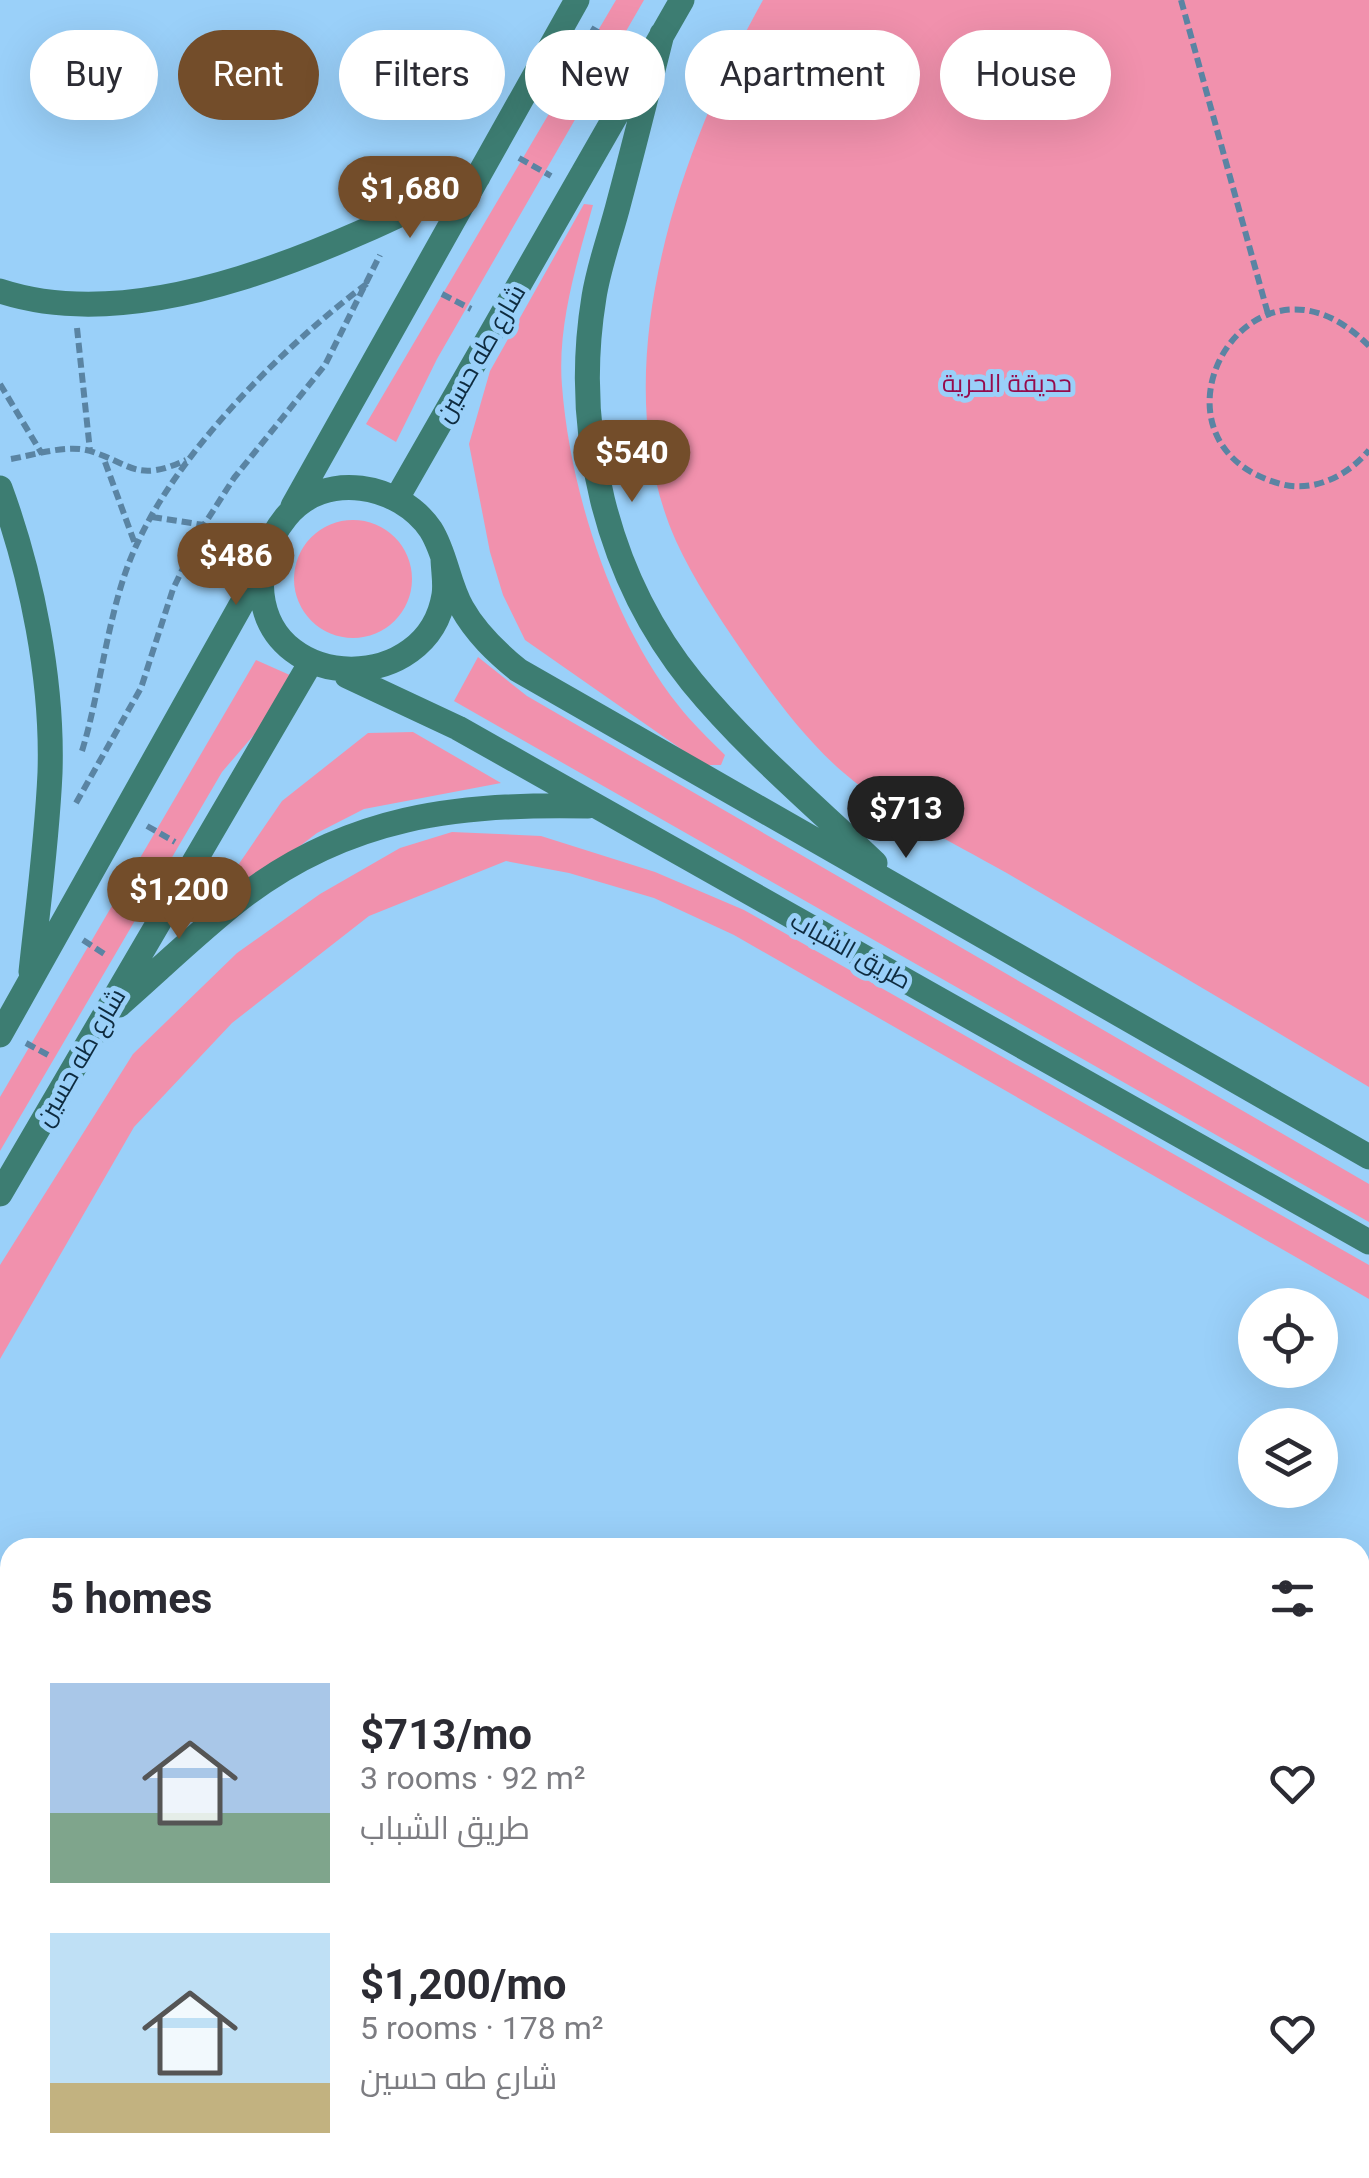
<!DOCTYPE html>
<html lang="en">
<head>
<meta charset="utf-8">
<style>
	body { margin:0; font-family:Roboto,Cairo,sans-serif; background:#f7f7f7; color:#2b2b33; height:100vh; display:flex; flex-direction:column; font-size:38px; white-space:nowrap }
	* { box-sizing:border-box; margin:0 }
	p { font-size:32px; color:#7c7c81 }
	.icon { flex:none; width:55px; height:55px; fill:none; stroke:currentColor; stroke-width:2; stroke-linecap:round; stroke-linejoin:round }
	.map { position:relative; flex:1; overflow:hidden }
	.drawer { position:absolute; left:0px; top:1538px; width:1370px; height:642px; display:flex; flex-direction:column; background:#fff; border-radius:30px 30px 0 0; box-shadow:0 10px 40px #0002 }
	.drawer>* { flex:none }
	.top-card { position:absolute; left:30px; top:30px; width:1310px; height:90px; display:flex; gap:20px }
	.buttons { position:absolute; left:1238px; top:1288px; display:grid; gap:20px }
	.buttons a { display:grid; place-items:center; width:100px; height:100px; border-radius:50%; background:#fff; box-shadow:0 10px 40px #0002; font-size:50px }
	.price { position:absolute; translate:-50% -85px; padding:0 22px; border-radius:35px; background:#734d2a; color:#fff; font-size:32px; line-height:65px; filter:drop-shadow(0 2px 5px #0008) }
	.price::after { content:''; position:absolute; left:50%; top:60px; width:30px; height:22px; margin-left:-15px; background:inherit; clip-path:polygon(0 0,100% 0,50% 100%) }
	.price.current { background:#222; color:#fff }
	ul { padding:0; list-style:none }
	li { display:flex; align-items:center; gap:30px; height:250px; padding:0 50px }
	li span { display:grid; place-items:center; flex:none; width:280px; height:200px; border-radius:0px; color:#555 }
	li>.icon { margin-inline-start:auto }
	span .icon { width:120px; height:120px; fill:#fffc; stroke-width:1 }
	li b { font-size:42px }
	h2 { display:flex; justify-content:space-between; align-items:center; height:120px; padding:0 50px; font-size:42px }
	.pill { padding:0 35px; border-radius:45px; background:#fff; box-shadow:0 10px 40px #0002; font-size:35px; line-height:90px }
	.pill.current { background:#734d2a; color:#fff }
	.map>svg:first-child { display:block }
</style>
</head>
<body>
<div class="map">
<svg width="1369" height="2178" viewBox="0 0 1369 2178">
	<rect width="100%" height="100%" fill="#9ad0f9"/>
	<path fill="#f191ad" d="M 616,0 L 644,0 L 437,359 L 396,442 L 366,424 Z
		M 763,0 L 1369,0 L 1369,1087 C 1252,1017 1135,948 1017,879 C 961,846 894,816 844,773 C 806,741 770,692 742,651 C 718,616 694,580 676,541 C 601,373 679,150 763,0 Z
		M 584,204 L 593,205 C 577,262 557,326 562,386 C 570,491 612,622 678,705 C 692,723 709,739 725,755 L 721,765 L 704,765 L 525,640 L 503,595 L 490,552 L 469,444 L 490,371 Z
		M294 579a59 59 0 1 1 118 0a59 59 0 1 1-118 0Z
		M 478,657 L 527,696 L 1369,1184 L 1369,1222 L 454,701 Z
		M 256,660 L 301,680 L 222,772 L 0,1151 L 0,1097 Z
		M 413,732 L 501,783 L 364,809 L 317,833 L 197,925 L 282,801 L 368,733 Z
		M 452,832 L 541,836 L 655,872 L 744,910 L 1369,1265 L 1369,1299 L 734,935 L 654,898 L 569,873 L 506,861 L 369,916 L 232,1023 L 134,1127 L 0,1359 L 0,1265 L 133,1054 L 237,953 L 320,894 L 400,848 Z"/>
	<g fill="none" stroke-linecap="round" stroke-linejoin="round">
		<path stroke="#5a84a3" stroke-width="6" stroke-dasharray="10 5" stroke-linecap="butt" d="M 1181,0 L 1268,314
			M 591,28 L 624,47
			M 519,158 L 551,176
			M 442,294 L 471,309
			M 77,328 L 90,451
			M 1369,346 C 1249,224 1129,443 1281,484 C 1314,493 1349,475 1369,450
			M 0,384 L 42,454
			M 11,459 C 34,455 67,444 90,451 C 132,464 136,483 186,460
			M 105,462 L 135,544
			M 152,517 L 204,525
			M 82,751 C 102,686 108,605 137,544 C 180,449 286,344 369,282
			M 76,803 L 141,688 L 173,589 L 204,525 L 234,478 L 325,365 L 380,255
			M 147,826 L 175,842
			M 83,940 L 106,955
			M 26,1043 L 50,1056"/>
		<path stroke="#3d7d72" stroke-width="25" d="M 662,34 C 648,90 634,146 619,202 C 611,234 599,265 594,297 C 572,431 606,576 692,682 C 746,748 813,804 875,863
			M 0,291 C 149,340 345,242 478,177
			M 0,488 C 32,575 53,681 50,773 C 47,840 38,906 31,972
			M 397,498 L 682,0
			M 293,506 L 577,0
			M 443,557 C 443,569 446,583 444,595 C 428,694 273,694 262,594 C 259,562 267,541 286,517 C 324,469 400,484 431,530 C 446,554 448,584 462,608 C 476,633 496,652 518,670 L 1369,1157
			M 347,676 L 458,728 L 1369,1242
			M 119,1005 C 159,970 198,932 240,899 C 347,816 458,803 588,806
			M 0,1035 L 260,571
			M 0,1194 L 311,662"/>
	</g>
	<g text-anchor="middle" stroke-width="10" stroke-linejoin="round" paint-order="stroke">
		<g font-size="25" fill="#0e2b3f" stroke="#9ad0f9">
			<text transform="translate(480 353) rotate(-60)" y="9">شارع طه حسين</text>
			<text transform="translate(851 950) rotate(29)" y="9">طريق الشباب</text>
			<text transform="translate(80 1057) rotate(-60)" y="9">شارع طه حسين</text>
		</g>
		<g font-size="25" fill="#960b4c" stroke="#9ad0f9">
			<text x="1007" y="392">حديقة الحرية</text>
		</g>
	</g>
</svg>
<div class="buttons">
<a><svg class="icon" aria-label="locate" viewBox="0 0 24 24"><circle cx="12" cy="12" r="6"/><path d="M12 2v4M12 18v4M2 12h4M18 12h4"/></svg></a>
<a><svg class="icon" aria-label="layers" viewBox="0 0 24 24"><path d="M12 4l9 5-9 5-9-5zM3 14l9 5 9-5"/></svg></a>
</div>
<b class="price" style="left:410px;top:241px">$1,680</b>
<b class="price" style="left:632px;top:505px">$540</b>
<b class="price" style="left:236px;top:608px">$486</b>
<b class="price current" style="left:906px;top:861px">$713</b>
<b class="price" style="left:179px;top:942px">$1,200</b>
<div class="top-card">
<a class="pill">Buy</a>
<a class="pill current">Rent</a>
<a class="pill">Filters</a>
<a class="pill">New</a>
<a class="pill">Apartment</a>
<a class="pill">House</a>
</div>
<section class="drawer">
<h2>5 homes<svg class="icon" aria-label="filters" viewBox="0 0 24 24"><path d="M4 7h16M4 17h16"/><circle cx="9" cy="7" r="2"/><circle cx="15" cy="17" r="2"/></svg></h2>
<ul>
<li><span style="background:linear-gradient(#a9c7e8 65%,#7fa58c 0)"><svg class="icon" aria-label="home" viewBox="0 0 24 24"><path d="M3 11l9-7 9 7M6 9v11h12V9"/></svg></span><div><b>$713/mo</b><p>3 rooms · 92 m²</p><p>طريق الشباب</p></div><svg class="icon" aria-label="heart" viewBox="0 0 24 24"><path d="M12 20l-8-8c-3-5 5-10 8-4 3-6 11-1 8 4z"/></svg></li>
<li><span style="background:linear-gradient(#bfe0f5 75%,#c2b280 0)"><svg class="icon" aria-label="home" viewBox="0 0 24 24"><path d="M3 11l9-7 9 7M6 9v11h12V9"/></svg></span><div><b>$1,200/mo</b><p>5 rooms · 178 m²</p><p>شارع طه حسين</p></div><svg class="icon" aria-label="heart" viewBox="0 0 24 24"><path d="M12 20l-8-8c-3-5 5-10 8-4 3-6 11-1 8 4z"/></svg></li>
</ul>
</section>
</div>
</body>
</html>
